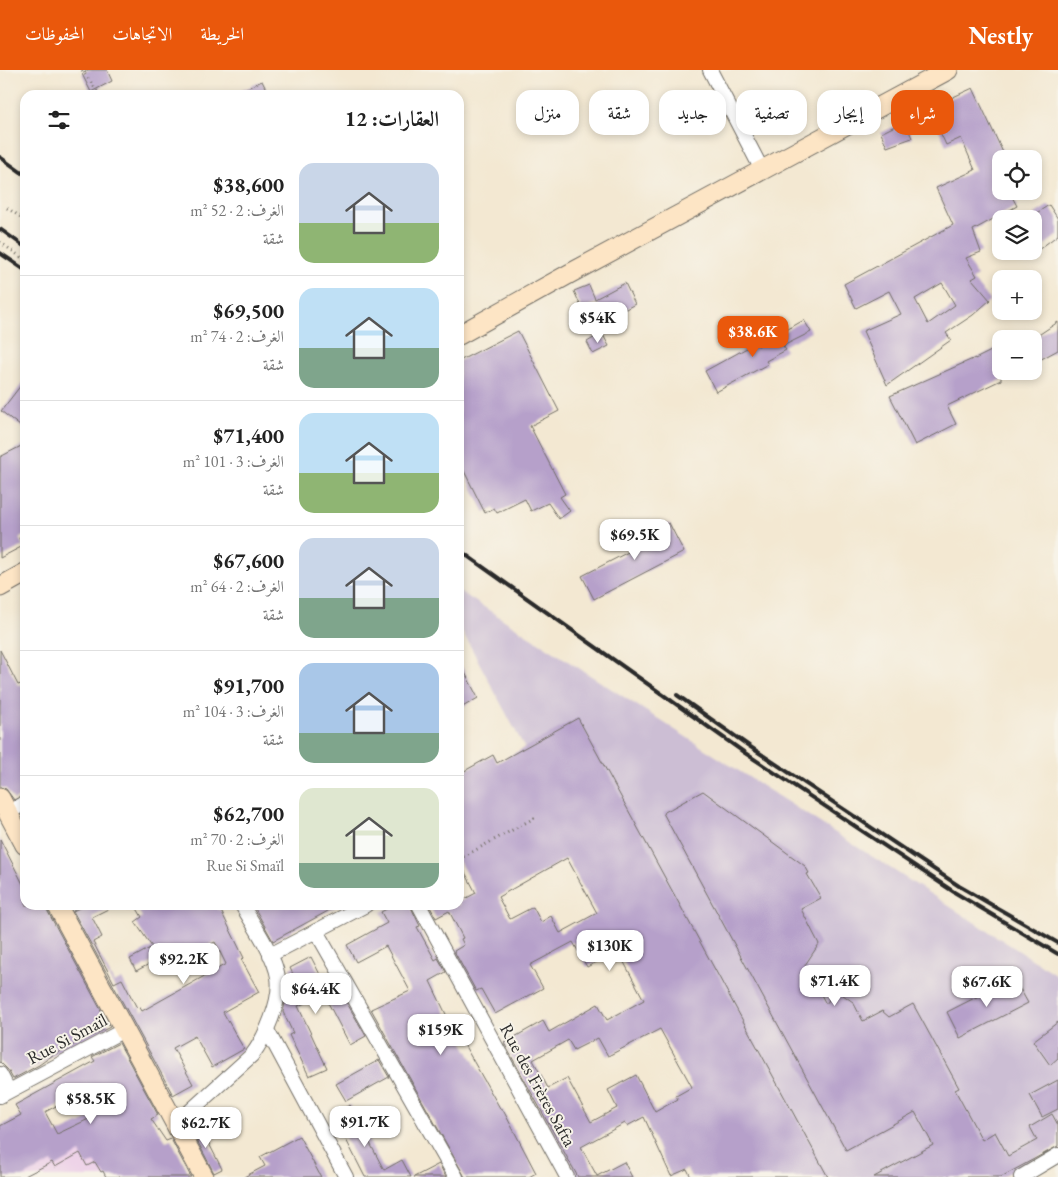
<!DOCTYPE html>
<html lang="ar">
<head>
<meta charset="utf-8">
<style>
	body { margin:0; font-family:"EB Garamond",Amiri,serif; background:#f2f2f2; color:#222; direction:rtl; height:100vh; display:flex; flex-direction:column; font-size:19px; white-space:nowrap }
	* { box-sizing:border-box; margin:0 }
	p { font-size:16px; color:#767676 }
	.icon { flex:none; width:28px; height:28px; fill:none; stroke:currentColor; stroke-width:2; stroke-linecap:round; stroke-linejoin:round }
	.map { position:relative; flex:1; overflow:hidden; direction:ltr }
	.sheet { position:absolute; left:20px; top:20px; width:444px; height:820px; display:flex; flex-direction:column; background:#fff; border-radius:15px; box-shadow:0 2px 8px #0003; direction:rtl }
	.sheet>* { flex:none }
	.banner { position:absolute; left:479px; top:20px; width:475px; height:45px; direction:rtl; display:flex; gap:10px }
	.controls { position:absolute; left:992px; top:80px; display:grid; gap:10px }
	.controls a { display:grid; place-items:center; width:50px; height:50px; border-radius:10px; background:#fff; box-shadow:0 2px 8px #0003; font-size:25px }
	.price { position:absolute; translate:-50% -42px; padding:0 11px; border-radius:10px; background:#fff; color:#222; font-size:16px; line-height:32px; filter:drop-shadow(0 1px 2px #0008) }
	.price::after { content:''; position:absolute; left:50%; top:30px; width:15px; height:11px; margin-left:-8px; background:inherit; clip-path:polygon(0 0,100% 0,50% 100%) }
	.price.active { background:#ea580c; color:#fff }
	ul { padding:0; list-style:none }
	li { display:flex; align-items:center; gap:15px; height:125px; padding:0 25px }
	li+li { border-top:1px solid #e0e0e0 }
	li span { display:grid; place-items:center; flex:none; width:140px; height:100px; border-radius:15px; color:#555 }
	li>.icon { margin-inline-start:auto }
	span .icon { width:60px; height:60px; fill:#fffc; stroke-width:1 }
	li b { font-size:21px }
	h2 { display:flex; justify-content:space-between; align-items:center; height:60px; padding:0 25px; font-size:21px }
	.pill { padding:0 18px; border-radius:15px; background:#fff; box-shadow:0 2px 8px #0003; font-size:18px; line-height:45px }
	.pill.active { background:#ea580c; color:#fff }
	header { display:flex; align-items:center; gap:30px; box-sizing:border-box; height:70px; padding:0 25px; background:#ea580c; color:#fff }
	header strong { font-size:24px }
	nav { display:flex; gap:28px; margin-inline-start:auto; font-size:18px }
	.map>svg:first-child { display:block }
</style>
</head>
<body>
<header>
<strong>Nestly</strong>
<nav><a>الخريطة</a><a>الاتجاهات</a><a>المحفوظات</a></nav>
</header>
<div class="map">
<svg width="1058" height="1107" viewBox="0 0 1058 1107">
	<rect width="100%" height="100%" fill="#f7f3e8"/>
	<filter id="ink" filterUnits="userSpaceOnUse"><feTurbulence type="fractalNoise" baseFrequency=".02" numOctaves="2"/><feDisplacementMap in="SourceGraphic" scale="10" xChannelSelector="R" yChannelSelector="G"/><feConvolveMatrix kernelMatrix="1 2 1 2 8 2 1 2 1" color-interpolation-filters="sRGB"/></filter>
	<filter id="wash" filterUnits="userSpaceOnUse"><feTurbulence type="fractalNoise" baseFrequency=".0096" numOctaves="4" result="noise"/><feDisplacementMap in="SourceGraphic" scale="20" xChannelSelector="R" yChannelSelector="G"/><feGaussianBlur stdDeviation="1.12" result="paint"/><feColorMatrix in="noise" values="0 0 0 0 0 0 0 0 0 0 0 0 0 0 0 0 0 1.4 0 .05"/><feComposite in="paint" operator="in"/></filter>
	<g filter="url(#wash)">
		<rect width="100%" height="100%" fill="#f3e8d2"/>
		<path fill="#edd0e8" d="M 86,1057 L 112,1107 L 0,1107 Z"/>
		<path fill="#ccbed4" d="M 459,521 L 1058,906 L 1058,1073 L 998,1107 L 754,1107 L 459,555 Z"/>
		<g id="blocks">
			<path fill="#b6a0ca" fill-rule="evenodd" d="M 88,0 L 107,0 L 112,11 L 91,22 L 82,4 Z
				M 262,11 L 269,25 L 232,25 Z
				M 973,18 L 1006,89 L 1001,89 L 1001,128 L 1010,123 L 1017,136 L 973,160 L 981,182 L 966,188 L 977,206 L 972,209 L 990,230 L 973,245 L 946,263 L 951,270 L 887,315 L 863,261 L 901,244 L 889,221 L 856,238 L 844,214 L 953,155 L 936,118 L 975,100 L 961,68 L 946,75 L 929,38 ZM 942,213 L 955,235 L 928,254 L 915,229 Z
				M 905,51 L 912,68 L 887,77 L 881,63 Z
				M 1049,135 L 1058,149 L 1058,165 L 1034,183 L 1034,156 L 1040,152 L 1035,144 Z
				M 625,213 L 635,234 L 606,250 L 597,233 L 582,239 L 574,221 L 589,215 L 595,229 Z
				M 804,250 L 811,262 L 783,276 L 786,280 L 766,291 L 768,294 L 716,322 L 705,301 L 756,273 L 758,276 Z
				M 1058,252 L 1058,280 L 1034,293 L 1034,268 Z
				M 518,261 L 559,341 L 530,356 L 565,424 L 560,427 L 570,441 L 559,449 L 548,433 L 531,441 L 525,429 L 497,443 L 494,438 L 485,443 L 459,391 L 459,291 Z
				M 602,263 L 609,276 L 593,284 L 587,272 Z
				M 1001,276 L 1001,310 L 947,336 L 956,354 L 915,375 L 890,326 L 975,288 L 975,289 Z
				M 25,310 L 25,360 L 1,341 Z
				M 25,374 L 25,465 L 19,468 L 23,476 L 0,488 L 0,387 Z
				M 669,453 L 684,482 L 594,529 L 582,506 L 634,479 L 631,473 Z
				M 0,580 L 18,615 L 21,614 L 25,622 L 25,724 L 14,730 L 6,719 L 0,717 Z
				M 459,591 L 478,628 L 459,639 Z
				M 578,648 L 828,1107 L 691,1107 L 687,1099 L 671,1106 L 644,1047 L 627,1056 L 625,1053 L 581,1077 L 597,1106 L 624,1092 L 632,1107 L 578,1107 L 504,973 L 543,951 L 549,962 L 598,934 L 607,950 L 644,930 L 618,881 L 587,897 L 573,872 L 530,895 L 543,918 L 495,944 L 481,919 L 476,921 L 454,881 L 464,875 L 461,869 L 463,868 L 449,841 L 436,848 L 429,835 L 459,835 L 459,832 L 476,823 L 459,791 L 459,704 L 493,685 L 497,693 ZM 567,788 L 597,843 L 560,863 L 551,846 L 541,852 L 533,837 L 510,849 L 498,827 ZM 660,959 L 692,1017 L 676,1026 L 678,1029 L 655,1042 L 636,1005 L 608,1020 L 617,1038 L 591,1052 L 567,1008 L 548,1018 L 533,990 L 568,970 L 574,980 L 598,968 L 608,986 Z
				M 703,721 L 805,796 L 809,803 L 807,804 L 821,828 L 801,839 L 819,874 L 805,895 L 826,934 L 836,920 L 853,932 L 863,951 L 882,941 L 889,947 L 913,934 L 959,1018 L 955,1020 L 982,1070 L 995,1062 L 1008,1086 L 1037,1070 L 1030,1057 L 1052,1044 L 1058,1055 L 1058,1076 L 1001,1107 L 874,1107 L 933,1075 L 915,1042 L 846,1080 L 663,743 Z
				M 0,769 L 25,818 L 25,835 L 46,835 L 47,840 L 110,957 L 53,985 L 39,995 L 13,1009 L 8,1000 L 0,992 Z
				M 85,835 L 116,835 L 92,847 L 102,867 L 93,872 L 114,913 L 122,909 L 137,938 L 139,936 L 142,941 L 226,894 L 215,872 L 177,892 L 172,882 L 136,901 L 130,889 L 152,877 L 135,852 L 142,847 L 135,835 L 215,835 L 218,840 L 220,839 L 244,888 L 241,889 L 259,922 L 223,942 L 244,979 L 212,997 L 195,966 L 173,978 L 193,1014 L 173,1025 L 73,841 Z
				M 253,835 L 339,835 L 273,871 Z
				M 394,835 L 410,835 L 420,856 L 417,857 L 435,890 L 438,888 L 446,902 L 430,911 L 455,963 L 457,962 L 501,1040 L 503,1040 L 536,1103 L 529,1107 L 465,1107 L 371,939 L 410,921 L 386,876 L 356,892 L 347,875 L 387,853 L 381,842 Z
				M 311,887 L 328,920 L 337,916 L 366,966 L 350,975 L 324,925 L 298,936 L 327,998 L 309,1006 L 289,965 L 293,963 L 283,942 L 286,928 L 301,921 L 290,898 Z
				M 1014,908 L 1028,933 L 960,968 L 947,942 Z
				M 1058,952 L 1058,988 L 1050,995 L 1033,971 Z
				M 119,973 L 158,1045 L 151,1049 L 166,1071 L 171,1069 L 191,1107 L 106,1107 L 103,1101 L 101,1102 L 95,1092 L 87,1096 L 80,1083 L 55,1097 L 52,1092 L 23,1107 L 0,1107 L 0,1056 L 21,1045 L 15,1035 L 95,991 L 92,987 ZM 82,1022 L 95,1046 L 57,1064 L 45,1042 Z
				M 379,990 L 389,1007 L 346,1031 L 336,1014 Z
				M 1058,1010 L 1058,1039 L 1042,1047 L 1030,1025 Z
				M 350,1035 L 384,1100 L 402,1090 L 411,1107 L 365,1107 L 333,1044 Z
				M 199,1054 L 222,1099 L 214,1103 L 191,1059 Z
				M 299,1066 L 321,1107 L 244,1107 L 265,1096 L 260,1087 Z
				M 439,1094 L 446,1107 L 414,1107 Z"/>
		</g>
	</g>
	<g filter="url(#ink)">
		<use href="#blocks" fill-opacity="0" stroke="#716d65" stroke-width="1"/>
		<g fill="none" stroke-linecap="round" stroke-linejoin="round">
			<defs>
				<path id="minor" d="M 710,0 L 762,100
					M 8,743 L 25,733
					M 419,835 L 567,1107
					M 316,861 L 456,1107
					M 270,885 L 366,835
					M 267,960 L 346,1107
					M 0,1004 L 9,1021
					M 0,1026 L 124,960
					M 176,1054 L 252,985 C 265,968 282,930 278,907 C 274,884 254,856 242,835
					M 1021,1107 L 1058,1085"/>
				<path id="secondary" d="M 459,265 L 569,204 L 948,0
					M 0,517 L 25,503
					M 0,728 L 25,775
					M 57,835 L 204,1107"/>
			</defs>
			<use href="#minor" stroke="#716d65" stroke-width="16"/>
			<use href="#secondary" stroke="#716d65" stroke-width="21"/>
			<path stroke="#716d65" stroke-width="3" stroke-dasharray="1 4" stroke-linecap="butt" d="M 82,0 L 100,25
				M 7,138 L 25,150
				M 0,172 L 25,190
				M 459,789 L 538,746"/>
			<use href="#minor" stroke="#fff" stroke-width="14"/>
			<use href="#secondary" stroke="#fde5c5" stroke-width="19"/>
			<path stroke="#2b2b2b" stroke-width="4" d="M 0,87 L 25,105
				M 0,159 L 25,177
				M 0,183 L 25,200
				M 459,480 L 745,683 L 954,822 L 1058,884
				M 677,625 L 749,676 L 959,816 L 1058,873"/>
		</g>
	</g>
	<g text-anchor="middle" stroke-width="4" stroke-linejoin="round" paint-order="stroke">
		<g font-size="18" fill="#2b2b2b" stroke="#f7f3e8">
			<text transform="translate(67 969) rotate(-28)" y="6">Rue Si Smaïl</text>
			<text transform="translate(538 1015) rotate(61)" y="6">Rue des Frères Safta</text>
		</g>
	</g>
</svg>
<div class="controls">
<a><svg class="icon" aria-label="locate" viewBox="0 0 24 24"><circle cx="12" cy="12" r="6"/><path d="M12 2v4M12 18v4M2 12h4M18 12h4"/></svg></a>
<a><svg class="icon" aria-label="layers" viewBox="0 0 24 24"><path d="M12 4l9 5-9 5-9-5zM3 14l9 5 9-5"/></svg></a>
<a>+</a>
<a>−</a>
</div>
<b class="price" style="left:598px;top:274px">$54K</b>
<b class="price active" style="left:753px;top:288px">$38.6K</b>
<b class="price" style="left:635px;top:491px">$69.5K</b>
<b class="price" style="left:610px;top:902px">$130K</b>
<b class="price" style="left:184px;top:915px">$92.2K</b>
<b class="price" style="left:835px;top:937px">$71.4K</b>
<b class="price" style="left:987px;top:938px">$67.6K</b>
<b class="price" style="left:316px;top:945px">$64.4K</b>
<b class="price" style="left:441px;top:986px">$159K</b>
<b class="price" style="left:91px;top:1055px">$58.5K</b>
<b class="price" style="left:365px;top:1078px">$91.7K</b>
<b class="price" style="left:206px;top:1079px">$62.7K</b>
<div class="banner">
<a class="pill active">شراء</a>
<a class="pill">إيجار</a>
<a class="pill">تصفية</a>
<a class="pill">جديد</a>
<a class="pill">شقة</a>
<a class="pill">منزل</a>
</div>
<section class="sheet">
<h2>العقارات: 12<svg class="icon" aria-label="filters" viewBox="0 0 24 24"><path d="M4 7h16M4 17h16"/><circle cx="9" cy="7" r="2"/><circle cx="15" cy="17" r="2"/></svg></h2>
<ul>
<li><span style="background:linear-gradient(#c9d6e8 60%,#8fb573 0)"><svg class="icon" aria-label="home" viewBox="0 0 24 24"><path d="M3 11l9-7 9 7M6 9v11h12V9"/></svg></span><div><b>$38,600</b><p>الغرف: 2 · 52 m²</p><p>شقة</p></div></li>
<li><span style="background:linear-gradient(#bfe0f5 60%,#7fa58c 0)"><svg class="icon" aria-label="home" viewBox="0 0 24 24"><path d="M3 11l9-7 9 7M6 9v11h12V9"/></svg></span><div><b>$69,500</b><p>الغرف: 2 · 74 m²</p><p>شقة</p></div></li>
<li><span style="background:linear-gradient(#bfe0f5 60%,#8fb573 0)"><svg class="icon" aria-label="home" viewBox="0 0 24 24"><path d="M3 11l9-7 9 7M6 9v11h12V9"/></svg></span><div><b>$71,400</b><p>الغرف: 3 · 101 m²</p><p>شقة</p></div></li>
<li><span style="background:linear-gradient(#c9d6e8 60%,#7fa58c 0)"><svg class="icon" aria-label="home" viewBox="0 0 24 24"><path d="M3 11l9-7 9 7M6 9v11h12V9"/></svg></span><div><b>$67,600</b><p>الغرف: 2 · 64 m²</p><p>شقة</p></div></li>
<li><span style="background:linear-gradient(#a9c7e8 70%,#7fa58c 0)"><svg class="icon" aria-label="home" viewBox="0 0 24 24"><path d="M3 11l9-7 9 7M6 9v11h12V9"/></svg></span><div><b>$91,700</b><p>الغرف: 3 · 104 m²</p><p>شقة</p></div></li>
<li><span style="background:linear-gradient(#dfe7d0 75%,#7fa58c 0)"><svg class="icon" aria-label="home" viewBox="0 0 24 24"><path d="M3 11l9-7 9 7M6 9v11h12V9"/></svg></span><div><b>$62,700</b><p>الغرف: 2 · 70 m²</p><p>Rue Si Smaïl</p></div></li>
</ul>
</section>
</div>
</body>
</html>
